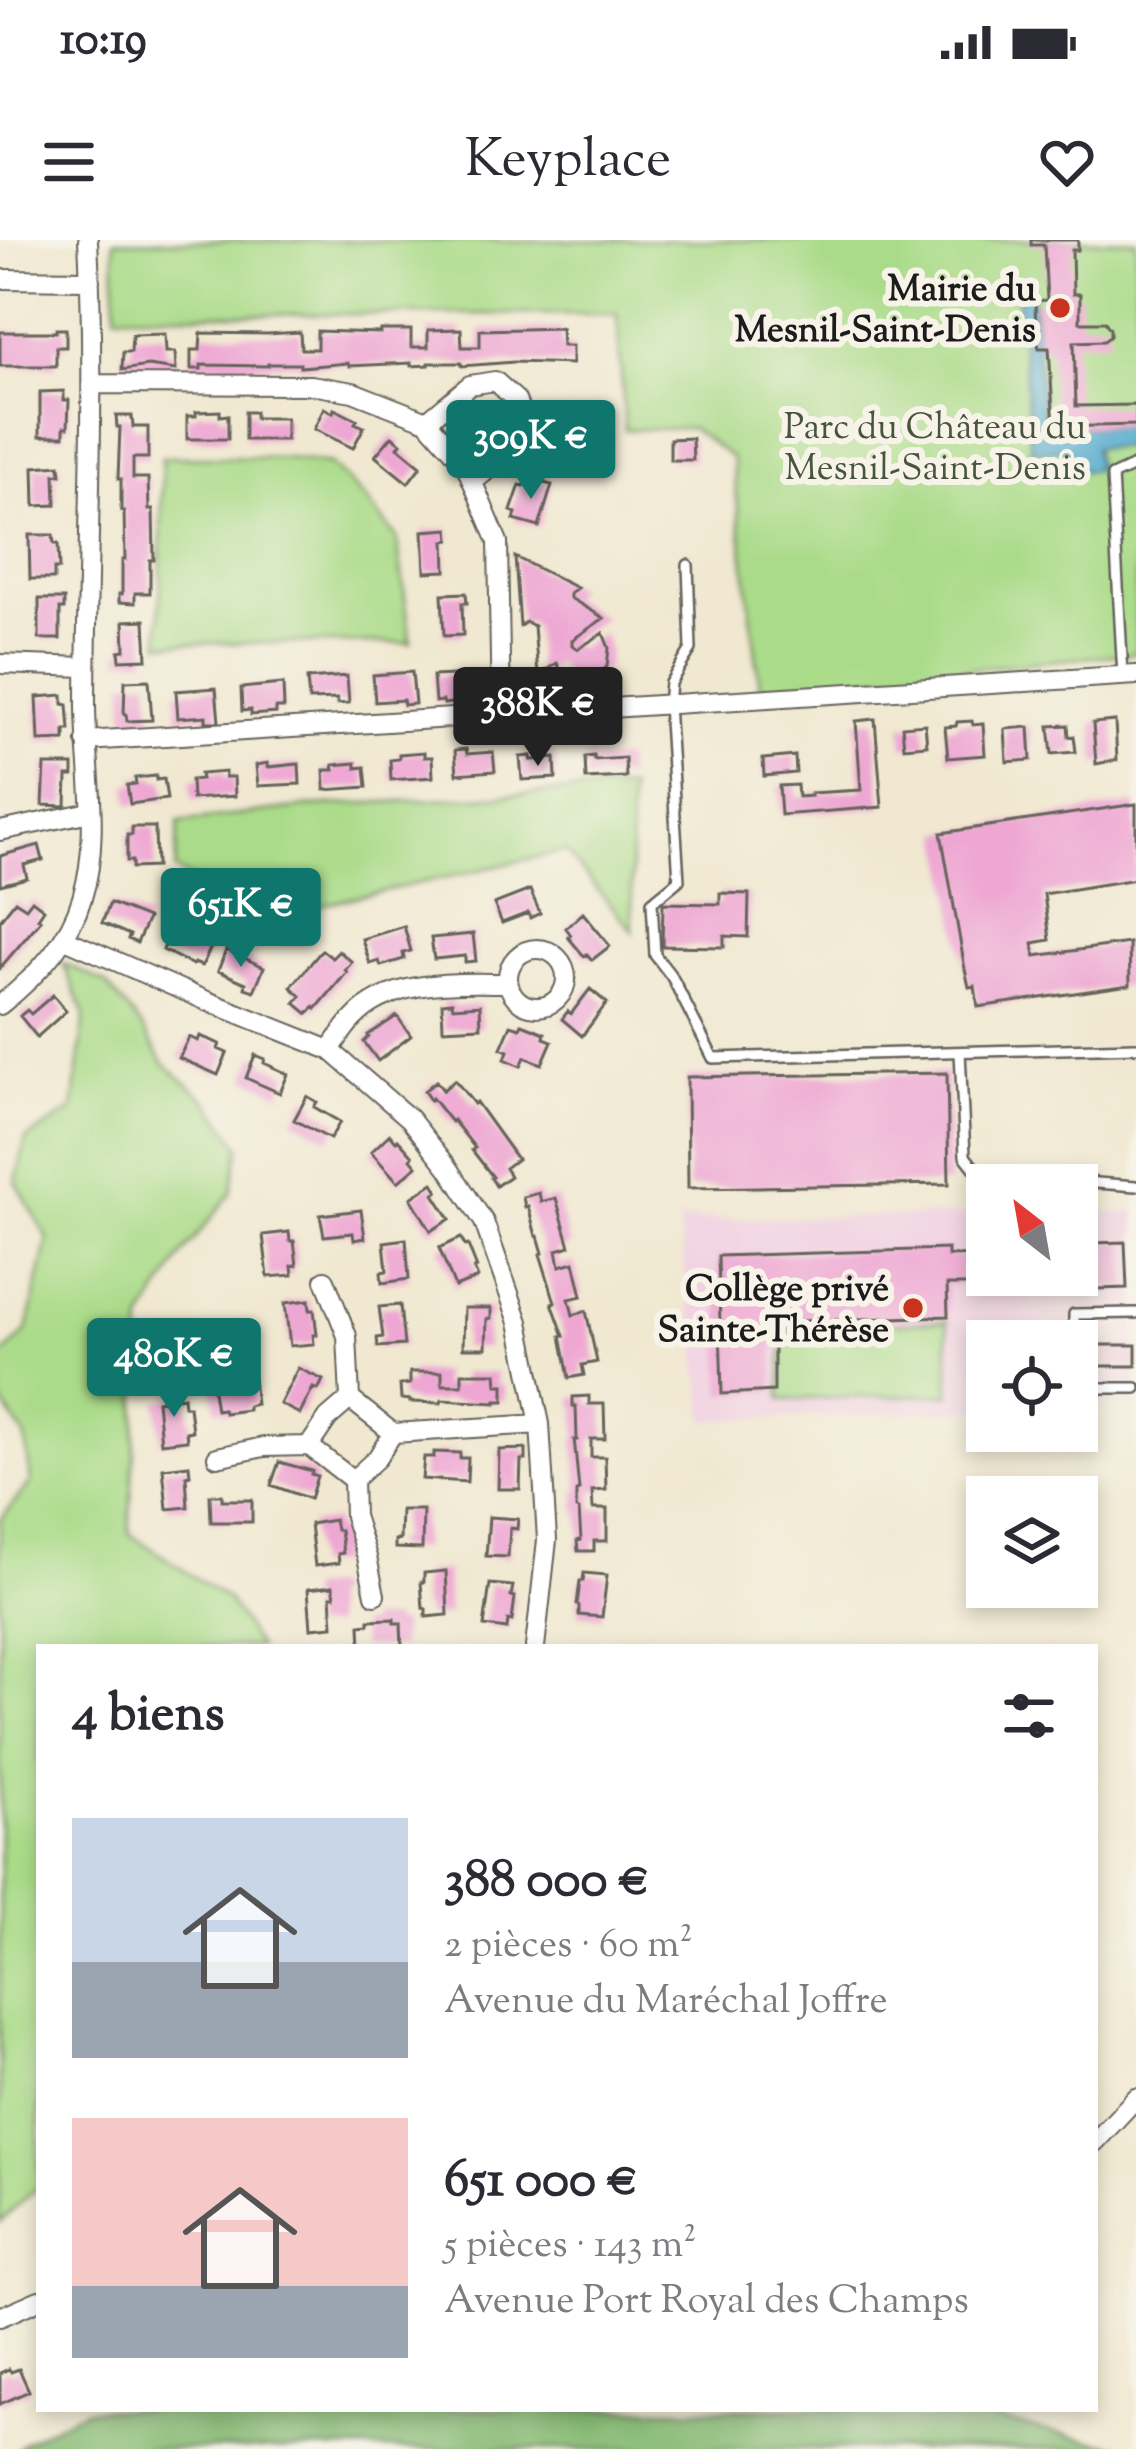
<!DOCTYPE html>
<html lang="fr">
<head>
<meta charset="utf-8">
<style>
	body { margin:0; font-family:"Sorts Mill Goudy",serif; background:#f2f2f3; color:#2b2b33; height:100vh; display:flex; flex-direction:column; font-size:45px; white-space:nowrap }
	* { box-sizing:border-box; margin:0 }
	p { font-size:39px; color:#7c7c81 }
	.icon { flex:none; width:66px; height:66px; fill:none; stroke:currentColor; stroke-width:2; stroke-linecap:round; stroke-linejoin:round }
	.map { position:relative; flex:1; overflow:hidden }
	.sheet { position:absolute; left:36px; top:1404px; width:1062px; height:768px; display:flex; flex-direction:column; background:#fff; border-radius:0px; box-shadow:0 6px 18px #0003 }
	.sheet>* { flex:none }
	.needle { width:78px; rotate:329deg }
	.tools { position:absolute; left:966px; top:924px; display:grid; gap:24px }
	.tools a { display:grid; place-items:center; width:132px; height:132px; border-radius:0px; background:#fff; box-shadow:0 6px 18px #0003; font-size:60px }
	.price { position:absolute; translate:-50% -102px; padding:0 27px; border-radius:12px; background:#0f766e; color:#fff; font-size:39px; line-height:78px; filter:drop-shadow(0 3px 6px #0008) }
	.price::after { content:''; position:absolute; left:50%; top:72px; width:36px; height:27px; margin-left:-18px; background:inherit; clip-path:polygon(0 0,100% 0,50% 100%) }
	.price.active { background:#222; color:#fff }
	ul { padding:0; list-style:none }
	li { display:flex; align-items:center; gap:36px; height:300px; padding:0 36px }
	li span { display:grid; place-items:center; flex:none; width:336px; height:240px; border-radius:0px; color:#555 }
	li>.icon { margin-inline-start:auto }
	span .icon { width:144px; height:144px; fill:#fffc; stroke-width:1 }
	li b { font-size:51px }
	h2 { display:flex; justify-content:space-between; align-items:center; height:144px; padding:0 36px; font-size:51px }
	.status { display:flex; justify-content:space-between; align-items:center; height:84px; padding:0 60px; background:#fff; direction:ltr }
	.status svg { height:33px; fill:currentColor }
	header { display:flex; justify-content:space-between; align-items:center; height:156px; padding:0 36px; background:#fff; font-size:54px; font-weight:600 }
	.map>svg:first-child { display:block }
</style>
</head>
<body>
<div class="status"><b>10:19</b><svg viewBox="0 0 49 12"><path d="M0 12V9h3v3zM5 12V6h3v6zM10 12V3h3v9zM15 12V0h3v12zM26 1h20v11H26zM47 4h2v5h-2z"/></svg></div>
<header><svg class="icon" aria-label="menu" viewBox="0 0 24 24"><path d="M4 6h16M4 12h16M4 18h16"/></svg>Keyplace<svg class="icon" aria-label="heart" viewBox="0 0 24 24"><path d="M12 20l-8-8c-3-5 5-10 8-4 3-6 11-1 8 4z"/></svg></header>
<div class="map">
<svg width="1136" height="2209" viewBox="0 0 1136 2209">
	<rect width="100%" height="100%" fill="#f7f3e8"/>
	<filter id="ink" filterUnits="userSpaceOnUse"><feTurbulence type="fractalNoise" baseFrequency=".00833" numOctaves="2"/><feDisplacementMap in="SourceGraphic" scale="24" xChannelSelector="R" yChannelSelector="G"/><feConvolveMatrix kernelMatrix="1 2 1 2 8 2 1 2 1" color-interpolation-filters="sRGB"/></filter>
	<filter id="wash" filterUnits="userSpaceOnUse"><feTurbulence type="fractalNoise" baseFrequency=".004" numOctaves="4" result="noise"/><feDisplacementMap in="SourceGraphic" scale="48" xChannelSelector="R" yChannelSelector="G"/><feGaussianBlur stdDeviation="2.7" result="paint"/><feColorMatrix in="noise" values="0 0 0 0 0 0 0 0 0 0 0 0 0 0 0 0 0 1.4 0 .05"/><feComposite in="paint" operator="in"/></filter>
	<g filter="url(#wash)">
		<rect width="100%" height="100%" fill="#f0e8d0"/>
		<path fill="#f1d0e2" d="M 1136,972 L 1136,1163 L 1077,1166 L 1077,1101 L 987,1101 L 987,1169 L 706,1181 L 678,980 L 987,974 L 987,1035 L 1077,1035 L 1077,973 Z"/>
		<path fill="#aadb89" stroke="#637c52" stroke-width="3" d="M 1136,0 L 1136,413 L 760,448 L 732,218 L 691,188 L 625,190 L 617,74 L 116,74 L 114,1 Z
			M 162,217 L 287,218 L 330,224 L 367,261 L 397,298 L 411,403 L 160,403 Z
			M 629,548 L 633,691 L 565,611 L 320,665 L 301,697 L 175,630 L 179,582 L 316,566 Z
			M 63,723 L 105,743 L 142,787 L 164,824 L 208,861 L 240,906 L 231,953 L 182,1015 L 142,1081 L 129,1293 L 228,1360 L 258,1407 L 39,1407 L 39,1946 L 0,1982 L 0,1280 L 31,1242 L 25,1196 L 0,1159 L 0,1118 L 27,1091 L 48,999 L 16,942 L 26,899 L 73,870 L 85,775 Z
			M 947,1081 L 950,1154 L 781,1160 L 782,1089 Z"/>
		<path fill="#87bb75" stroke="#526c48" stroke-width="3" d="M 86,2169 L 949,2169 L 1130,2209 L 18,2209 L 23,2203 Z"/>
		<path fill="#51aace" stroke="#366375" stroke-width="3" d="M 1016,39 L 1031,39 L 1043,179 L 1037,183 L 1037,188 L 1045,190 L 1048,183 L 1054,187 L 1136,185 L 1136,207 L 1094,208 L 1097,230 L 1074,232 L 1069,209 L 1031,211 Z"/>
		<g id="blocks">
			<path fill="#eea6d3" d="M 1031,0 L 1078,0 L 1078,10 L 1072,10 L 1073,54 L 1080,54 L 1080,82 L 1105,82 L 1110,89 L 1110,96 L 1104,101 L 1074,102 L 1076,166 L 1136,165 L 1136,185 L 1054,187 L 1049,108 L 1039,108 L 1036,96 L 1035,61 L 1047,60 L 1044,5 L 1031,5 Z
				M 561,88 L 562,106 L 572,106 L 572,124 L 514,122 L 462,126 L 461,123 L 429,123 L 429,125 L 411,126 L 411,123 L 349,126 L 348,123 L 300,127 L 300,124 L 268,124 L 268,126 L 201,125 L 201,129 L 191,129 L 191,110 L 200,110 L 201,93 L 267,94 L 300,92 L 301,109 L 317,109 L 317,91 L 380,93 L 380,90 L 411,90 L 411,107 L 428,107 L 428,90 L 461,89 L 462,107 L 480,107 L 480,90 Z
				M 56,89 L 66,89 L 66,107 L 56,107 L 56,126 L 0,126 L 0,92 L 56,92 Z
				M 165,94 L 166,112 L 175,112 L 176,130 L 148,126 L 122,130 L 123,112 L 131,112 L 132,95 Z
				M 64,151 L 64,160 L 69,160 L 68,187 L 64,187 L 64,196 L 40,196 L 40,152 Z
				M 324,168 L 333,173 L 334,169 L 357,180 L 355,183 L 364,187 L 353,208 L 314,189 Z
				M 220,171 L 220,176 L 228,175 L 228,199 L 187,199 L 187,176 L 196,176 L 196,172 Z
				M 245,172 L 255,172 L 255,178 L 286,178 L 286,200 L 245,200 Z
				M 553,173 L 575,179 L 564,218 L 538,210 L 540,201 L 544,201 Z
				M 116,176 L 132,176 L 133,187 L 148,187 L 148,218 L 133,218 L 133,238 L 148,238 L 149,270 L 153,270 L 154,320 L 150,320 L 150,353 L 135,353 L 135,363 L 119,362 L 119,354 L 122,354 L 122,320 L 125,320 L 124,271 L 121,271 L 121,239 L 118,239 L 120,187 L 117,187 Z
				M 392,196 L 401,203 L 398,207 L 421,226 L 408,243 L 375,216 Z
				M 692,198 L 693,220 L 670,220 L 670,199 Z
				M 60,225 L 61,235 L 55,234 L 56,265 L 35,266 L 34,227 Z
				M 527,239 L 552,245 L 539,287 L 514,280 L 516,273 L 511,271 L 520,245 L 524,246 Z
				M 449,289 L 450,300 L 445,301 L 446,331 L 425,332 L 423,291 Z
				M 29,295 L 53,295 L 54,304 L 58,304 L 59,329 L 54,329 L 54,339 L 30,339 Z
				M 515,317 L 577,348 L 570,353 L 570,358 L 604,378 L 572,400 L 572,405 L 578,409 L 603,393 L 609,408 L 607,427 L 573,451 L 557,423 L 538,435 L 534,386 L 526,382 L 520,386 Z
				M 466,353 L 467,363 L 462,363 L 463,395 L 444,396 L 442,354 Z
				M 39,359 L 64,359 L 64,369 L 60,369 L 60,399 L 39,399 Z
				M 145,380 L 147,419 L 120,420 L 119,411 L 125,410 L 124,381 Z
				M 412,432 L 415,464 L 404,465 L 403,460 L 375,462 L 373,435 Z
				M 474,434 L 476,459 L 444,464 L 443,461 L 435,462 L 433,436 Z
				M 347,436 L 349,463 L 338,464 L 337,459 L 309,460 L 307,439 Z
				M 149,440 L 152,480 L 127,481 L 126,474 L 124,474 L 125,441 Z
				M 283,444 L 284,468 L 276,468 L 276,473 L 251,475 L 251,470 L 242,471 L 241,448 Z
				M 216,448 L 219,482 L 206,482 L 206,476 L 178,478 L 176,451 Z
				M 63,455 L 63,464 L 68,465 L 70,490 L 65,490 L 65,500 L 39,501 L 37,457 Z
				M 875,479 L 882,567 L 781,575 L 779,546 L 797,545 L 798,557 L 811,556 L 811,553 L 861,550 L 856,481 Z
				M 972,481 L 973,485 L 983,484 L 985,515 L 948,518 L 945,487 L 956,486 L 957,482 Z
				M 1115,481 L 1117,520 L 1096,524 L 1093,483 Z
				M 925,484 L 927,505 L 904,507 L 902,486 Z
				M 1068,485 L 1069,497 L 1074,496 L 1076,512 L 1052,514 L 1049,486 Z
				M 1029,487 L 1031,520 L 1007,522 L 1005,489 Z
				M 466,509 L 467,514 L 493,512 L 495,531 L 457,534 L 455,510 Z
				M 424,512 L 424,517 L 432,517 L 433,537 L 391,540 L 390,520 L 399,519 L 399,514 Z
				M 531,516 L 531,520 L 555,518 L 556,538 L 522,540 L 520,517 Z
				M 594,516 L 594,520 L 625,518 L 626,537 L 586,539 L 585,517 Z
				M 795,516 L 796,533 L 764,536 L 763,519 Z
				M 268,523 L 268,527 L 299,524 L 300,544 L 258,546 L 256,525 Z
				M 356,523 L 356,528 L 365,527 L 367,547 L 325,550 L 324,530 L 334,530 L 333,525 Z
				M 45,525 L 73,525 L 73,536 L 67,536 L 66,566 L 43,565 Z
				M 225,532 L 225,537 L 234,537 L 235,556 L 192,559 L 191,540 L 201,539 L 200,534 Z
				M 156,536 L 156,540 L 164,539 L 167,559 L 130,564 L 127,545 L 136,544 L 135,538 Z
				M 1136,564 L 1136,639 L 1044,654 L 1050,700 L 1033,703 L 1035,716 L 1129,703 L 1130,745 L 978,767 L 975,746 L 969,747 L 965,729 L 941,593 Z
				M 132,587 L 155,587 L 156,627 L 132,628 L 132,621 L 127,621 L 127,595 L 132,595 Z
				M 39,605 L 43,620 L 24,625 L 27,638 L 0,645 L 0,616 Z
				M 530,650 L 540,673 L 530,678 L 528,673 L 502,683 L 494,664 Z
				M 720,653 L 749,654 L 748,697 L 724,696 L 724,707 L 662,706 L 663,663 L 720,664 Z
				M 32,660 L 44,669 L 38,678 L 41,680 L 0,728 L 0,680 L 15,661 L 26,668 Z
				M 110,663 L 148,678 L 137,703 L 128,699 L 130,695 L 102,683 Z
				M 583,673 L 610,706 L 592,720 L 587,714 L 584,716 L 568,697 L 571,695 L 566,688 Z
				M 404,686 L 411,711 L 403,713 L 404,719 L 381,726 L 379,721 L 370,724 L 362,699 Z
				M 172,688 L 212,705 L 202,726 L 194,723 L 193,725 L 163,710 Z
				M 473,694 L 476,721 L 465,722 L 465,716 L 434,719 L 431,698 Z
				M 226,710 L 264,727 L 254,751 L 245,748 L 246,743 L 218,731 Z
				M 322,710 L 332,718 L 339,711 L 352,722 L 345,730 L 347,732 L 316,769 L 314,767 L 308,774 L 295,763 L 301,756 L 291,747 Z
				M 590,749 L 607,763 L 582,796 L 562,779 L 568,771 L 571,774 Z
				M 53,755 L 66,771 L 37,797 L 20,776 L 27,770 L 31,774 Z
				M 452,762 L 453,767 L 480,765 L 481,787 L 443,789 L 442,763 Z
				M 397,776 L 411,796 L 378,821 L 364,802 L 369,797 L 368,795 Z
				M 522,784 L 545,793 L 544,798 L 552,801 L 542,824 L 525,817 L 521,826 L 505,819 L 508,811 L 501,808 L 511,785 L 520,788 Z
				M 200,796 L 220,804 L 218,809 L 227,813 L 218,835 L 179,818 L 189,797 L 198,801 Z
				M 255,815 L 265,819 L 264,823 L 288,834 L 280,853 L 246,838 Z
				M 947,833 L 949,944 L 688,948 L 687,837 Z
				M 455,840 L 474,864 L 476,862 L 517,919 L 505,928 L 510,936 L 496,946 L 491,938 L 493,937 L 472,910 L 475,908 L 453,880 L 451,882 L 432,858 L 430,860 L 424,851 L 436,841 L 443,850 Z
				M 307,856 L 317,862 L 314,867 L 340,882 L 330,899 L 294,880 Z
				M 390,894 L 396,901 L 398,899 L 413,916 L 411,919 L 417,926 L 398,942 L 371,912 Z
				M 433,943 L 438,951 L 434,954 L 450,979 L 431,991 L 411,958 Z
				M 539,953 L 541,962 L 556,958 L 570,1006 L 557,1010 L 560,1026 L 574,1022 L 582,1056 L 569,1059 L 573,1075 L 586,1071 L 597,1122 L 582,1125 L 584,1135 L 569,1138 L 561,1096 L 564,1096 L 552,1063 L 555,1062 L 540,1014 L 543,1013 L 538,996 L 536,996 L 528,966 L 525,967 L 523,957 Z
				M 361,970 L 365,998 L 354,1000 L 353,993 L 324,996 L 320,975 Z
				M 289,992 L 290,1001 L 294,1001 L 297,1025 L 292,1026 L 293,1035 L 268,1037 L 263,995 Z
				M 461,998 L 465,1006 L 468,1005 L 477,1028 L 474,1029 L 478,1038 L 455,1047 L 439,1008 Z
				M 406,999 L 409,1039 L 382,1043 L 381,1032 L 387,1031 L 384,1002 Z
				M 1125,1002 L 1127,1048 L 968,1053 L 968,1045 L 947,1045 L 948,1076 L 774,1082 L 774,1151 L 722,1154 L 718,1016 L 948,1009 L 948,1016 L 987,1015 L 987,1035 L 1077,1035 L 1077,1012 L 1093,1012 L 1093,1003 Z
				M 309,1060 L 310,1070 L 314,1069 L 317,1095 L 313,1095 L 314,1104 L 290,1106 L 285,1063 Z
				M 400,1065 L 404,1105 L 378,1107 L 377,1098 L 383,1097 L 379,1067 Z
				M 464,1068 L 491,1068 L 491,1078 L 487,1079 L 486,1108 L 463,1108 Z
				M 1096,1105 L 1136,1105 L 1136,1126 L 1096,1126 Z
				M 298,1128 L 323,1140 L 318,1150 L 313,1148 L 300,1174 L 280,1164 Z
				M 410,1132 L 442,1132 L 442,1145 L 462,1145 L 462,1133 L 496,1133 L 497,1145 L 504,1145 L 504,1161 L 496,1161 L 496,1163 L 442,1160 L 441,1163 L 410,1162 L 410,1160 L 401,1159 L 400,1145 L 410,1144 Z
				M 253,1139 L 256,1164 L 248,1166 L 248,1170 L 224,1173 L 223,1169 L 216,1170 L 212,1145 Z
				M 589,1156 L 589,1164 L 604,1164 L 605,1199 L 591,1199 L 591,1217 L 605,1217 L 606,1250 L 592,1251 L 593,1269 L 607,1269 L 607,1301 L 594,1301 L 594,1311 L 578,1311 L 577,1301 L 581,1300 L 579,1270 L 576,1269 L 576,1251 L 579,1250 L 575,1208 L 574,1200 L 577,1200 L 576,1166 L 573,1166 L 573,1157 Z
				M 183,1157 L 184,1166 L 189,1166 L 192,1191 L 186,1192 L 187,1200 L 161,1203 L 157,1161 Z
				M 526,1209 L 526,1220 L 521,1220 L 520,1249 L 498,1249 L 499,1210 Z
				M 434,1212 L 460,1213 L 460,1218 L 468,1218 L 467,1242 L 422,1239 L 424,1217 L 434,1217 Z
				M 279,1222 L 312,1231 L 311,1234 L 317,1236 L 310,1259 L 271,1245 Z
				M 189,1225 L 190,1235 L 186,1236 L 188,1267 L 167,1269 L 163,1228 Z
				M 210,1255 L 222,1255 L 222,1260 L 252,1260 L 252,1282 L 211,1282 Z
				M 401,1270 L 423,1270 L 422,1309 L 395,1308 L 395,1300 L 400,1300 Z
				M 489,1277 L 518,1279 L 517,1289 L 510,1288 L 508,1317 L 486,1316 Z
				M 334,1280 L 336,1290 L 340,1290 L 343,1313 L 338,1314 L 339,1323 L 315,1326 L 310,1284 Z
				M 446,1331 L 448,1375 L 426,1377 L 426,1369 L 423,1368 L 421,1342 L 424,1342 L 424,1333 Z
				M 584,1333 L 607,1335 L 602,1377 L 579,1375 L 579,1366 L 577,1365 L 580,1341 L 583,1341 Z
				M 490,1344 L 513,1346 L 511,1356 L 515,1357 L 512,1381 L 508,1380 L 507,1389 L 484,1386 Z
				M 333,1346 L 335,1356 L 331,1356 L 333,1386 L 311,1388 L 308,1349 Z
				M 394,1379 L 394,1383 L 401,1383 L 402,1407 L 361,1407 L 360,1385 L 369,1384 L 369,1380 Z
				M 9,2129 L 11,2132 L 19,2129 L 29,2151 L 0,2164 L 0,2133 Z"/>
		</g>
	</g>
	<g filter="url(#ink)">
		<use href="#blocks" fill-opacity="0" stroke="#66635b" stroke-width="3"/>
		<g fill="none" stroke-linecap="round" stroke-linejoin="round">
			<defs>
				<path id="lane" d="M 688,325 L 691,409 L 670,443 L 668,464 L 679,640 L 652,662 L 655,715 L 672,737 L 713,818 L 1136,807
					M 1123,436 L 1112,236 L 1136,225
					M 960,812 L 965,916 L 979,934 L 1136,946
					M 1074,1101 L 1074,1074 L 1136,1073
					M 1077,1148 L 1136,1148"/>
				<path id="street" d="M 0,39 L 90,40
					M 92,144 L 311,145 L 353,152 L 427,181 L 465,224 L 498,302 L 501,476
					M 427,181 L 470,145 L 495,141 L 516,160 L 527,189 L 519,205 L 474,241
					M 0,424 L 86,427
					M 86,501 L 1136,435
					M 0,591 L 90,572
					M 65,699 L 207,761 L 330,810 L 410,879 L 448,927 L 484,982 L 519,1082 L 540,1184 L 547,1300 L 535,1407
					M508 738a29 29 0 1 1 58 0a29 29 0 1 1-58 0Z
					M 0,765 C 36,737 69,702 82,658 C 102,595 85,523 86,458 C 87,305 96,152 88,0
					M 330,810 C 337,800 344,788 353,779 C 391,738 456,743 508,743
					M 325,1040 L 347,1096 L 350,1159
					M 393,1193 L 540,1184
					M 217,1217 L 264,1207 L 309,1206 L 353,1240 L 377,1218 L 393,1193 L 350,1159 L 328,1178 L 309,1206
					M 353,1240 L 354,1276 L 367,1317 L 375,1355
					M 1095,1902 L 1136,1858
					M 0,2077 L 39,2060"/>
			</defs>
			<use href="#lane" stroke="#66635b" stroke-width="14"/>
			<use href="#street" stroke="#66635b" stroke-width="22"/>
			<use href="#lane" stroke="#fff" stroke-width="9"/>
			<use href="#street" stroke="#fff" stroke-width="18"/>
		</g>
	</g>
	<g fill="#c8321e" stroke="#f7f3e8" stroke-width="4.5">
		<circle cx="1060" cy="68" r="12"/>
		<circle cx="913" cy="1068" r="12"/>
	</g>
	<g text-anchor="middle" stroke-width="12" stroke-linejoin="round" paint-order="stroke">
		<g font-size="36" font-weight="bold" fill="#1c1c1c" stroke="#f7f3e8" text-anchor="end">
			<text x="1036" y="60">Mairie du<tspan x="1036" dy="41">Mesnil-Saint-Denis</tspan></text>
			<text x="889" y="1060">Collège privé<tspan x="889" dy="41">Sainte-Thérèse</tspan></text>
		</g>
		<g font-size="36" fill="#47553d" stroke="#f7f3e8">
			<text x="935" y="198">Parc du Château du<tspan x="935" dy="41">Mesnil-Saint-Denis</tspan></text>
		</g>
	</g>
</svg>
<div class="tools">
<a><svg class="needle" viewBox="-14 -14 28 28"><path d="M0-13l5 13h-10z" fill="#e53935"/><path d="M0 13l5-13h-10z" fill="#7c7c81"/></svg></a>
<a><svg class="icon" aria-label="locate" viewBox="0 0 24 24"><circle cx="12" cy="12" r="6"/><path d="M12 2v4M12 18v4M2 12h4M18 12h4"/></svg></a>
<a><svg class="icon" aria-label="layers" viewBox="0 0 24 24"><path d="M12 4l9 5-9 5-9-5zM3 14l9 5 9-5"/></svg></a>
</div>
<b class="price" style="left:531px;top:262px">309K €</b>
<b class="price active" style="left:538px;top:529px">388K €</b>
<b class="price" style="left:241px;top:730px">651K €</b>
<b class="price" style="left:174px;top:1180px">480K €</b>
<section class="sheet">
<h2>4 biens<svg class="icon" aria-label="filters" viewBox="0 0 24 24"><path d="M4 7h16M4 17h16"/><circle cx="9" cy="7" r="2"/><circle cx="15" cy="17" r="2"/></svg></h2>
<ul>
<li><span style="background:linear-gradient(#c9d6e8 60%,#9aa5b1 0)"><svg class="icon" aria-label="home" viewBox="0 0 24 24"><path d="M3 11l9-7 9 7M6 9v11h12V9"/></svg></span><div><b>388 000 €</b><p>2 pièces · 60 m²</p><p>Avenue du Maréchal Joffre</p></div></li>
<li><span style="background:linear-gradient(#f6c9c9 70%,#9aa5b1 0)"><svg class="icon" aria-label="home" viewBox="0 0 24 24"><path d="M3 11l9-7 9 7M6 9v11h12V9"/></svg></span><div><b>651 000 €</b><p>5 pièces · 143 m²</p><p>Avenue Port Royal des Champs</p></div></li>
</ul>
</section>
</div>
</body>
</html>
